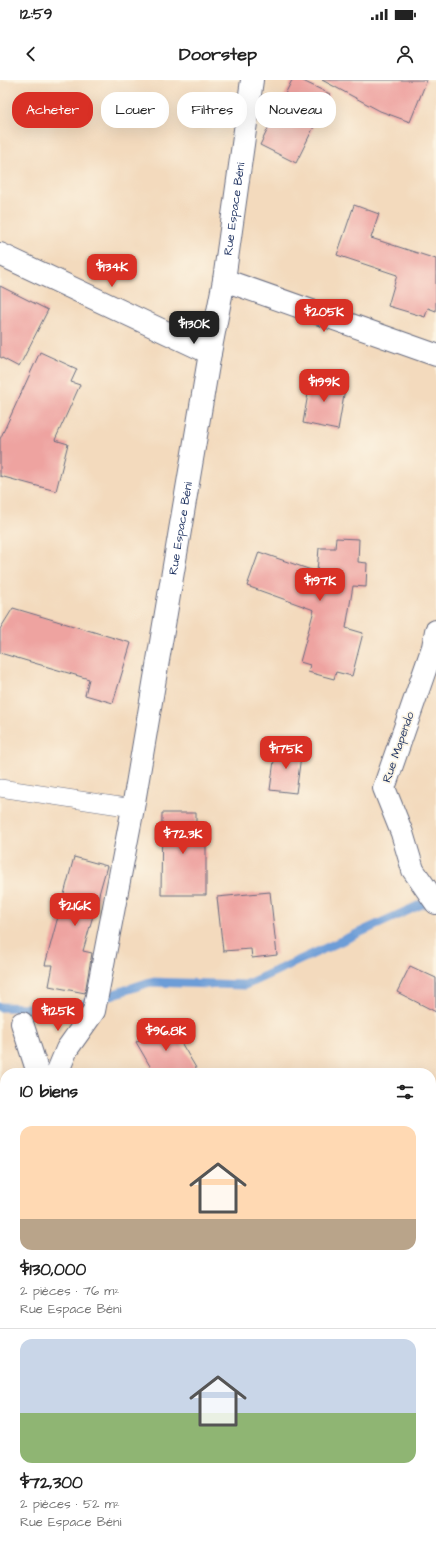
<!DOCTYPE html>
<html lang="fr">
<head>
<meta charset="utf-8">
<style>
	body { margin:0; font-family:"Architects Daughter",sans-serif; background:#f6f6f6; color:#222; height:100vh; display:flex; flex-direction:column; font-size:15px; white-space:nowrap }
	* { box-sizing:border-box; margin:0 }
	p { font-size:13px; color:#767676 }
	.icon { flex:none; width:22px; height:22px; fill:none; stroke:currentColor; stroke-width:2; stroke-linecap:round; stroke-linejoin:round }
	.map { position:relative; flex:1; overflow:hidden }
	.panel { position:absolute; left:0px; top:988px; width:436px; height:480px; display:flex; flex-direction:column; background:#fff; border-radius:16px 16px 0 0; box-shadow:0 4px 16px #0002 }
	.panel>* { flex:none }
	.hud { position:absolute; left:12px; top:12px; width:412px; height:36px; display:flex; gap:8px }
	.price { position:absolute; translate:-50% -34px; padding:0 9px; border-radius:8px; background:#d93025; color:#fff; font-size:13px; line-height:26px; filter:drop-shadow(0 1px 2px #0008) }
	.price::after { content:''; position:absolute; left:50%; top:24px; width:12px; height:9px; margin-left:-6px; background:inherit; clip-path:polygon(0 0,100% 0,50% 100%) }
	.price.active { background:#222; color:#fff }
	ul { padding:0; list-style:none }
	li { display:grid; align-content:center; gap:8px; height:212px; padding:0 20px }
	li+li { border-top:1px solid #e0e0e0 }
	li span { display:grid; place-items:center; height:124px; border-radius:12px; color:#555 }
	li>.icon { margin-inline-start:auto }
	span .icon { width:72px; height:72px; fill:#fffc; stroke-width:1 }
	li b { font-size:17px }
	h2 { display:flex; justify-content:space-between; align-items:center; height:48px; padding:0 20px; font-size:17px }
	.pill { padding:0 14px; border-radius:16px; background:#fff; box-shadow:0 4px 16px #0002; font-size:14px; line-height:36px }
	.pill.active { background:#d93025; color:#fff }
	.status { display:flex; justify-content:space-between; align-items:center; height:28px; padding:0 20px; background:#fff; direction:ltr }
	.status svg { height:11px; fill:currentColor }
	header { display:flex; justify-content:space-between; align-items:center; height:52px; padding:0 20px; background:#fff; font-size:18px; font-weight:700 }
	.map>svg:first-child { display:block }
</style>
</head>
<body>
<div class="status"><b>12:59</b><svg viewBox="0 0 49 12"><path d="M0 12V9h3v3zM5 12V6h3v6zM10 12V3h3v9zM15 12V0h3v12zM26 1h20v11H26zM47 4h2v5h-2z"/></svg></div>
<header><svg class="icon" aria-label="back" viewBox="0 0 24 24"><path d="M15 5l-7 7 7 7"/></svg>Doorstep<svg class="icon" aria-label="person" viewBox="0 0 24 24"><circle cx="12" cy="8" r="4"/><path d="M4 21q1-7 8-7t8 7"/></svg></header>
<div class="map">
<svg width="436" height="1468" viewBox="0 0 436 1468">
	<rect width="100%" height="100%" fill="#fcf5e5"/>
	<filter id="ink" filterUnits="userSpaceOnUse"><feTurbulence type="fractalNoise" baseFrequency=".025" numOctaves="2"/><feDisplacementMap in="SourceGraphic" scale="8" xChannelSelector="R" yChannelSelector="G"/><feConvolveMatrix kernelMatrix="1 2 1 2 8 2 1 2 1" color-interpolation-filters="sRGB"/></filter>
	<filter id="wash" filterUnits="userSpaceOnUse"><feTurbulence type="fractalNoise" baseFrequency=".012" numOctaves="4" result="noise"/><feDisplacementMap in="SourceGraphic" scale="16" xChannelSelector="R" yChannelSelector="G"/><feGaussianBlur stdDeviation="0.9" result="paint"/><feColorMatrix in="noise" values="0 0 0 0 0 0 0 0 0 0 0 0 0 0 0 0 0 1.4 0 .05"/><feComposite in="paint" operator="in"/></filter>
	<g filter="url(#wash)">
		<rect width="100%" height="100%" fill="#f3dabd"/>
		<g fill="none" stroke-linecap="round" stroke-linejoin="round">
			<path stroke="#6d9dd7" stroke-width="9" d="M 0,927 L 69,929 L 150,902 L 245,905 L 433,819"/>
		</g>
		<g id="blocks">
			<path fill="#eea3a0" d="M 292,0 L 301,0 L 330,14 L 296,83 L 260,65 Z
				M 322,0 L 427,0 L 410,42 L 380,31 Z
				M 354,125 L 379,134 L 371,158 L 436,179 L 436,231 L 428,228 L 425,237 L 388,226 L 397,195 L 337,175 Z
				M 0,206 L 48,230 L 19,287 L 0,277 Z
				M 40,272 L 77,289 L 71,302 L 80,305 L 55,360 L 68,364 L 56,411 L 0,396 L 0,359 Z
				M 311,296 L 346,303 L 338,350 L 303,343 Z
				M 336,458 L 359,459 L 358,482 L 367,483 L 366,507 L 353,506 L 346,548 L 363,553 L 352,596 L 336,592 L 334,599 L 308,592 L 310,585 L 300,582 L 314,530 L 247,506 L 259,472 L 317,492 L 319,468 L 335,468 Z
				M 13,528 L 131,563 L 113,623 L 85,615 L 89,599 L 0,573 L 0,549 Z
				M 276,666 L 302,669 L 296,713 L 270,710 Z
				M 162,733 L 196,733 L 196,743 L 206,743 L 206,815 L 161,815 Z
				M 74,777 L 107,786 L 83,871 L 92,873 L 85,913 L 49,906 L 53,885 L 45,885 Z
				M 270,812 L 277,875 L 252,878 L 251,869 L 223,871 L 217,817 Z
				M 410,886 L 436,898 L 436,932 L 397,912 Z
				M 169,942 L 199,993 L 154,993 L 136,962 Z"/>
		</g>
	</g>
	<g filter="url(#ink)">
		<use href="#blocks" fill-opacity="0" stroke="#676b7f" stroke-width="1"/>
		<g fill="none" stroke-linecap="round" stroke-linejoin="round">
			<defs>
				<path id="lane" d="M 0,708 L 133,728"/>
				<g id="street">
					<path d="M 0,174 L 210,273"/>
					<path d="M 224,200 L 436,275"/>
					<path d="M 436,551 L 433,567 L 384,708 L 402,753 L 413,790 L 436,823"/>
					<path d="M 22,943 L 38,993"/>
					<path id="s1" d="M 57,993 L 67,969 L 94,931 L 133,728 L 210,273 L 224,200 L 252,0"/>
					<path d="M 431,1091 L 436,1086"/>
					<path d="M 0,1185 L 5,1182"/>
					<path d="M 431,1444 L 436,1448"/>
					<path d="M 17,1468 L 22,1463"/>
				</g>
			</defs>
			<use href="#lane" stroke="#676b7f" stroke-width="18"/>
			<use href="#street" stroke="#676b7f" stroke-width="24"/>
			<use href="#lane" stroke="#fff" stroke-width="17"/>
			<use href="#street" stroke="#fff" stroke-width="22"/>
		</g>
	</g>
	<g text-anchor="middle" stroke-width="3.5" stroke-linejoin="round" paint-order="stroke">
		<g font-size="12" fill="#1b2f5e" stroke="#fcf5e5">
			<text dy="4" stroke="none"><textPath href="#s1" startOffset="887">Rue Espace Béni</textPath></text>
			<text dy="4" stroke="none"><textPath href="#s1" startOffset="563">Rue Espace Béni</textPath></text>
			<text transform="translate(398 667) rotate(-71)" y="4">Rue Mapendo</text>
		</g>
	</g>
</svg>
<b class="price" style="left:112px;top:208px">$134K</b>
<b class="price" style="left:324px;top:253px">$205K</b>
<b class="price active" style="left:194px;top:265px">$130K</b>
<b class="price" style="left:324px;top:323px">$199K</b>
<b class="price" style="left:320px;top:522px">$197K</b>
<b class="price" style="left:286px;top:690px">$175K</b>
<b class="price" style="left:183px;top:775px">$72.3K</b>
<b class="price" style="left:75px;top:847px">$216K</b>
<b class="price" style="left:58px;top:952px">$125K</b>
<b class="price" style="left:166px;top:972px">$96.8K</b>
<div class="hud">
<a class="pill active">Acheter</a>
<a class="pill">Louer</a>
<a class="pill">Filtres</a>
<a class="pill">Nouveau</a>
</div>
<section class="panel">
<h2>10 biens<svg class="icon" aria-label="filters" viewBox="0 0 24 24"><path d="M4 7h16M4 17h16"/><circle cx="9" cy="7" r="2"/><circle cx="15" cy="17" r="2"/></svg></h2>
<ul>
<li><span style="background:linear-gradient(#ffd9b3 75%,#b9a48a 0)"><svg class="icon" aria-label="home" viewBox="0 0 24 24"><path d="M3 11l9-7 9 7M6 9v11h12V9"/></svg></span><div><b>$130,000</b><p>2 pièces · 76 m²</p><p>Rue Espace Béni</p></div></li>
<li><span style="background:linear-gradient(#c9d6e8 60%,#8fb573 0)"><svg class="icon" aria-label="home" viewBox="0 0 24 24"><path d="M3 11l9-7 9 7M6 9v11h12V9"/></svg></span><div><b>$72,300</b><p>2 pièces · 52 m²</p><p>Rue Espace Béni</p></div></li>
</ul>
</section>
</div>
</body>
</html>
